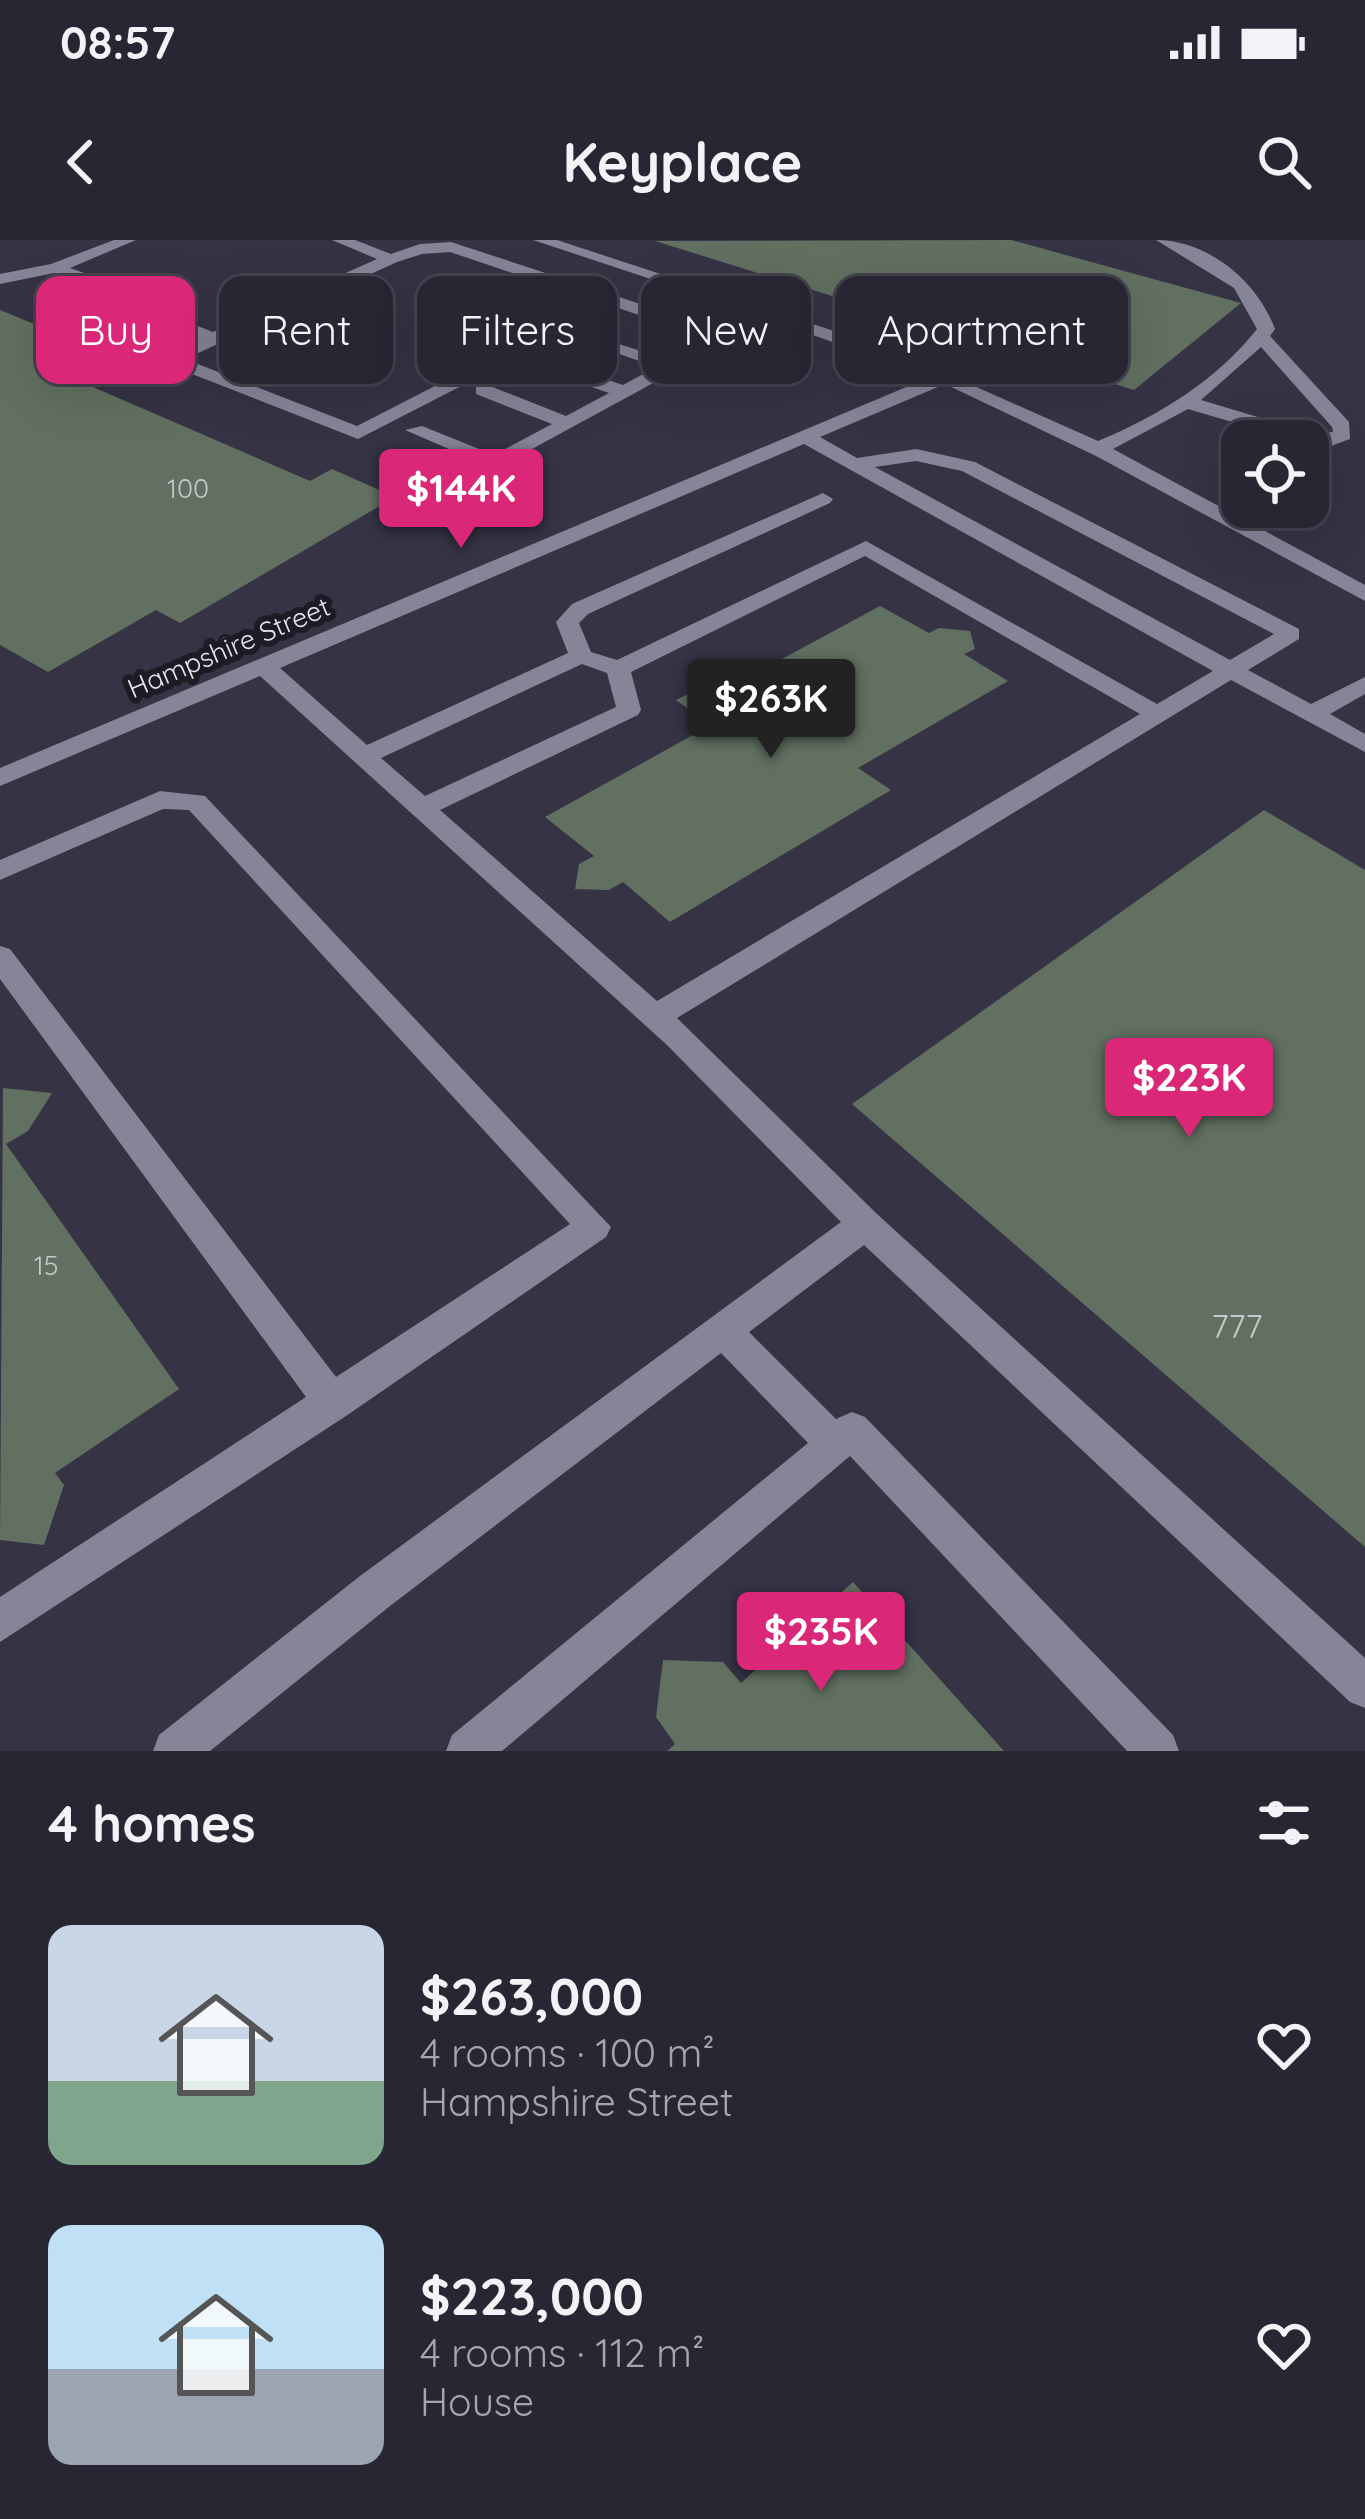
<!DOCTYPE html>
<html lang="en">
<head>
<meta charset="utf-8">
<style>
	body { margin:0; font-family:Quicksand,sans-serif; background:#302e3b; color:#f1f3f6; height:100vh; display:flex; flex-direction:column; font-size:45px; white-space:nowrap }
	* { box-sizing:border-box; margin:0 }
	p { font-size:39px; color:#a5a5ac }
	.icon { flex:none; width:66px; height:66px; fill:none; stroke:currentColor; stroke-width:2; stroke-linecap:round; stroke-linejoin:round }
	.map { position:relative; height:1511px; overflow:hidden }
	.details { display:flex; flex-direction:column; background:#282633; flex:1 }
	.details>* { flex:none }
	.hud { position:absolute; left:36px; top:36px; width:1293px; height:108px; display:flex; gap:24px }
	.buttons { position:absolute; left:1221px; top:180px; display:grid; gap:24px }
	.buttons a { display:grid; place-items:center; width:108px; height:108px; border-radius:24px; background:#282633; box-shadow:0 12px 48px #0002,0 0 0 3px #44434e; font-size:60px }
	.price { position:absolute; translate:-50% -102px; padding:0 27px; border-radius:12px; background:#db2777; color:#fff; font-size:39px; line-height:78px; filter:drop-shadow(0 3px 6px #0008) }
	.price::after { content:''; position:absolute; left:50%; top:72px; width:36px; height:27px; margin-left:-18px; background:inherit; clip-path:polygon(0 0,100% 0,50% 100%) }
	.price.selected { background:#222; color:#fff }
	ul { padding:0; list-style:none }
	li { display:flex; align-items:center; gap:36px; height:300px; padding:0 48px }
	li span { display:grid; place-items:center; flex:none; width:336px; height:240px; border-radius:24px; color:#555 }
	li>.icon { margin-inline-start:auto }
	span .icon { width:144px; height:144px; fill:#fffc; stroke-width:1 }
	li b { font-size:51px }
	h2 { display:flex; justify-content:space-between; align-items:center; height:144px; padding:0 48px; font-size:51px }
	.chip { padding:0 42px; border-radius:24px; background:#282633; box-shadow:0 12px 48px #0002,0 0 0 3px #44434e; font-size:42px; line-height:108px }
	.chip.selected { background:#db2777; color:#fff }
	.status { display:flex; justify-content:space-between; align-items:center; height:84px; padding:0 60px; background:#282633; direction:ltr }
	.status svg { height:33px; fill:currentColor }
	header { display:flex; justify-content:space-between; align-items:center; height:156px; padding:0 48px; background:#282633; font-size:54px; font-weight:700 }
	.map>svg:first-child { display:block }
</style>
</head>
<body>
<div class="status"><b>08:57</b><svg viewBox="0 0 49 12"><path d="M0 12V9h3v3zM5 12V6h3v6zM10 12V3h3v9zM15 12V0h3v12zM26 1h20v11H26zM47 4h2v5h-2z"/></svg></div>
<header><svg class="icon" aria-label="back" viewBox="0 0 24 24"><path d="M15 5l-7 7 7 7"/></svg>Keyplace<svg class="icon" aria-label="search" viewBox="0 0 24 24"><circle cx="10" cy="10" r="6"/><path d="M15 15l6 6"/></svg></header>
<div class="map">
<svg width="1365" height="1511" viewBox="0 0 1365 1511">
	<rect width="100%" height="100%" fill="#353344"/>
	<path fill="#617061" d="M 1011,0 L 1241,63 L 1134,150 L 655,1 Z
		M 0,70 L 132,124 L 86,144 L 310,241 L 332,229 L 395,257 L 180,383 L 156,370 L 48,432 L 0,405 Z
		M 880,366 L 929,393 L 939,388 L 970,391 L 975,409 L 964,414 L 1008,441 L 858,528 L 891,550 L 670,682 L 623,642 L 609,650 L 575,649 L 579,624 L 594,616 L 545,577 L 711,485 L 676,460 L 721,437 L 734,445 Z
		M 1264,570 L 1365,630 L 1365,1307 L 852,864 Z
		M 3,848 L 52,853 L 28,891 L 6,904 L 179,1149 L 55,1233 L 64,1245 L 44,1305 L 0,1300 Z
		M 853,1342 L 1004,1511 L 667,1511 L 675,1504 L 656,1477 L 663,1420 L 723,1422 L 741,1443 Z"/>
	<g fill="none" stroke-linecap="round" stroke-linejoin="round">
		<path fill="#868598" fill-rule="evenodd" d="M 114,0 L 136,0 L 70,28 L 164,61 L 167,74 L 213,92 L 377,19 L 332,0 L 355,0 L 391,14 L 420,4 L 451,2 L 665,72 L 699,55 L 533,0 L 557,0 L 898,112 L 1098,201 C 1158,176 1216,141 1257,89 L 1234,48 L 1156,0 C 1208,0 1257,41 1275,89 L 1270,96 L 1349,182 L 1350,199 L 1331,206 L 1310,205 L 1188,169 L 1113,209 L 1365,345 L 1365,361 L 1096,216 L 945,144 L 820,197 L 857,218 L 916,209 L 975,222 L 1299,389 L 1299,399 L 1248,430 L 1311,464 L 1365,437 L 1365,454 L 1330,474 L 1365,494 L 1365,512 L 1231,440 L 677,778 L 877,974 L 1365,1418 L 1365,1468 L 1350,1462 L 864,1005 L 749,1092 L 836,1179 L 852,1172 L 865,1177 L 1173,1495 L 1179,1511 L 1127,1511 L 850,1216 L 502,1511 L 446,1511 L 452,1495 L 808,1203 L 721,1113 L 390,1366 L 210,1511 L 153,1511 L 159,1495 L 360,1336 L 841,982 L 667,805 L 260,436 L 0,546 L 0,528 L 930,137 L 715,60 L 677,79 L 703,108 L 703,116 L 495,229 L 405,190 L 422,186 L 494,215 L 552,184 L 476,154 L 476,146 L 490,146 L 566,176 L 609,153 L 531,126 L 531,118 L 543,118 L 623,145 L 656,127 L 583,101 L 583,93 L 670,120 L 686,111 L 660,82 L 615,67 L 358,199 L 164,123 L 164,115 L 198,98 L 153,81 L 150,68 L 54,33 L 0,44 L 0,34 L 51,24 ZM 450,12 L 599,62 L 357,186 L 185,119 L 397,22 L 422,14 ZM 1261,107 L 1332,187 L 1333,192 L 1311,193 L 1201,160 ZM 804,204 L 1213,431 L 1157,464 L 866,301 L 617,420 L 591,412 L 579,383 L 588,374 L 830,263 L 833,259 L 823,253 L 572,364 L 556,382 L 568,413 L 367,505 L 280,428 ZM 916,221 L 962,231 L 1274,394 L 1230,420 L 875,227 ZM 865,316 L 1140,474 L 657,761 L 440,570 L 638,475 L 641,470 L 631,432 ZM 582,424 L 607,433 L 616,467 L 425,556 L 381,518 Z
			M 160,551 L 205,556 L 611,987 L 606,997 L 346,1176 L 0,1402 L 0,1357 L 306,1157 L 0,739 L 0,706 L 10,709 L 336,1137 L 570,984 L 189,570 L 163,569 L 0,640 L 0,620 Z"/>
	</g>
	<g text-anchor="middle" stroke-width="12" stroke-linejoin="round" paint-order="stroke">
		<g font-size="27" fill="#c5c8cd">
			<text x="188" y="258">100</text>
			<text x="46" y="1035">15</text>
		</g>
		<g font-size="27" fill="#e6e6f1" stroke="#1d1c24">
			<text transform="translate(229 408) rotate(-23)" y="9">Hampshire Street</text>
		</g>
		<g font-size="33" fill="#c5c8cd">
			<text x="1237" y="1098">777</text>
		</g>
	</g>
</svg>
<div class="buttons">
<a><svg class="icon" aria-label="locate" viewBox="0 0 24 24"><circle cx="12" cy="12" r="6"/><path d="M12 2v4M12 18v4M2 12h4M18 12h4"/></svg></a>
</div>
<b class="price" style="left:461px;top:311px">$144K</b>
<b class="price selected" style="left:771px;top:521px">$263K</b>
<b class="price" style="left:1189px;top:900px">$223K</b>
<b class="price" style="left:821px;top:1454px">$235K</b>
<div class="hud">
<a class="chip selected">Buy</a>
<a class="chip">Rent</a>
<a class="chip">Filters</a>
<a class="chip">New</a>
<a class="chip">Apartment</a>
</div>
</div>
<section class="details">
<h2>4 homes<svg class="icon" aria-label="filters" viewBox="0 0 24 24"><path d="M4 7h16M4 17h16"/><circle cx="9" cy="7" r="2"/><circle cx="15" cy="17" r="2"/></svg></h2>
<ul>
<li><span style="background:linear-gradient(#c9d6e8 65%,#7fa58c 0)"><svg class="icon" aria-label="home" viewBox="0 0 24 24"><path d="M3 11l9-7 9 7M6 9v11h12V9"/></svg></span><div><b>$263,000</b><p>4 rooms · 100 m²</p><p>Hampshire Street</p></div><svg class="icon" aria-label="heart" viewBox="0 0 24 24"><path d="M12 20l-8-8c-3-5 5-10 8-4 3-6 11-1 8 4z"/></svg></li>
<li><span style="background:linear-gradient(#bfe0f5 60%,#9aa5b1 0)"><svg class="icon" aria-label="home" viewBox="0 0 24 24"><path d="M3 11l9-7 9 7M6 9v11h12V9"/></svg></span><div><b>$223,000</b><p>4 rooms · 112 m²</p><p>House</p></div><svg class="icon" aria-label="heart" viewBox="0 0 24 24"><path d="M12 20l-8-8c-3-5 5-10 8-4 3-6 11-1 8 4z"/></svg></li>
</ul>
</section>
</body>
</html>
